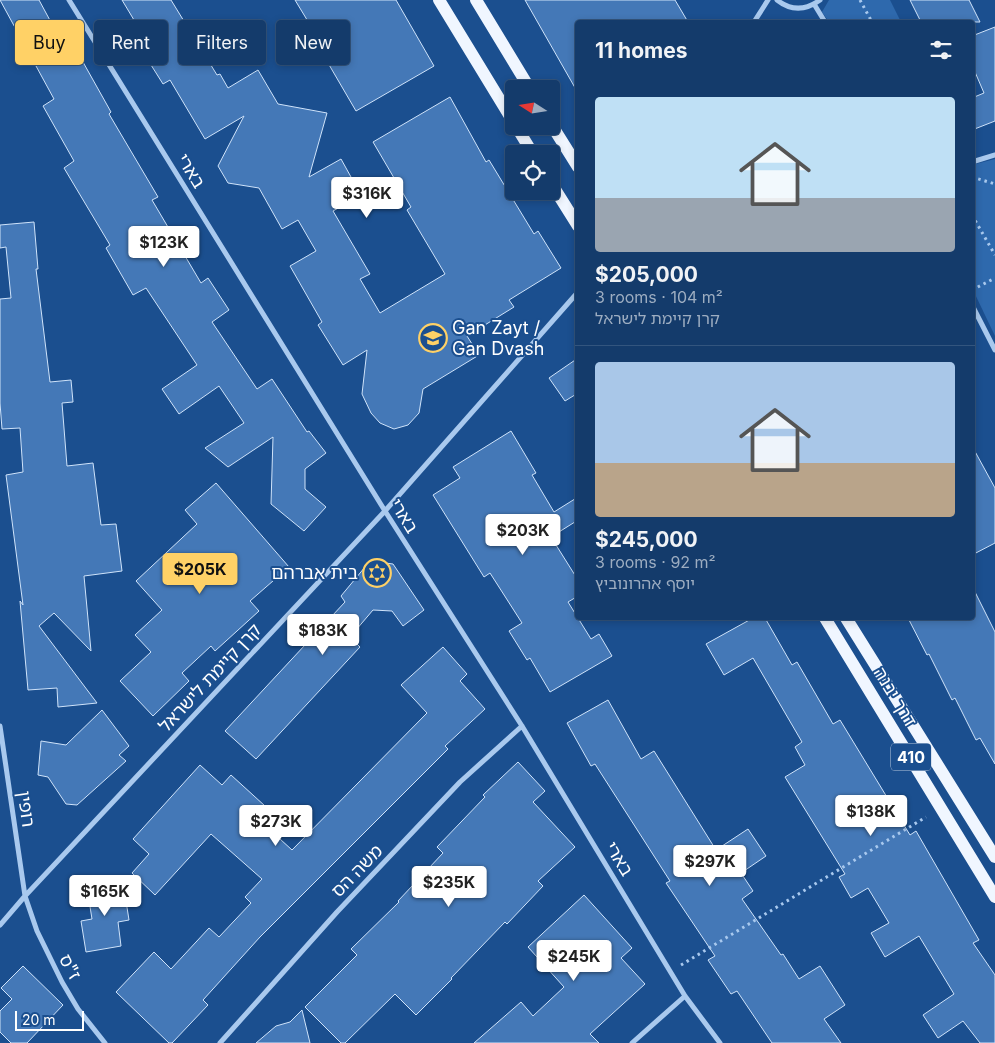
<!DOCTYPE html>
<html lang="en">
<head>
<meta charset="utf-8">
<style>
	body { margin:0; font-family:Inter,"Noto Sans Hebrew",sans-serif; background:#1d4271; color:#f1f3f6; height:100vh; display:flex; flex-direction:column; font-size:19px; white-space:nowrap }
	* { box-sizing:border-box; margin:0 }
	p { font-size:16px; color:#9dadc1 }
	.icon { flex:none; width:28px; height:28px; fill:none; stroke:currentColor; stroke-width:2; stroke-linecap:round; stroke-linejoin:round }
	.map { position:relative; flex:1; overflow:hidden }
	.sheet { position:absolute; left:575px; top:20px; width:400px; height:600px; display:flex; flex-direction:column; background:#143b6b; border-radius:5px; box-shadow:0 2px 8px #0003,0 0 0 1px #33557e }
	.sheet>* { flex:none }
	.banner { position:absolute; left:15px; top:20px; width:475px; height:45px; display:flex; gap:10px }
	.needle { width:32px; rotate:282deg }
	.tools { position:absolute; left:505px; top:80px; display:grid; gap:10px }
	.tools a { display:grid; place-items:center; width:55px; height:55px; border-radius:5px; background:#143b6b; box-shadow:0 2px 8px #0003,0 0 0 1px #33557e; font-size:25px }
	.scale { position:absolute; left:15px; bottom:12px; width:69px; box-sizing:border-box; padding-left:5px; border:2px solid #fff; border-top:0; font-size:14px; line-height:18px; white-space:nowrap; color:#fff; -webkit-text-stroke:4px #1b4f8f; paint-order:stroke }
	.price { position:absolute; translate:-50% -42px; padding:0 11px; border-radius:5px; background:#fff; color:#222; font-size:16px; line-height:32px; filter:drop-shadow(0 1px 2px #0008) }
	.price::after { content:''; position:absolute; left:50%; top:30px; width:15px; height:11px; margin-left:-8px; background:inherit; clip-path:polygon(0 0,100% 0,50% 100%) }
	.price.active { background:#ffd166; color:#111 }
	ul { padding:0; list-style:none }
	li { display:grid; align-content:center; gap:10px; height:265px; padding:0 20px }
	li+li { border-top:1px solid #33557e }
	li span { display:grid; place-items:center; height:155px; border-radius:5px; color:#555 }
	li>.icon { margin-inline-start:auto }
	span .icon { width:90px; height:90px; fill:#fffc; stroke-width:1 }
	li b { font-size:21px }
	h2 { display:flex; justify-content:space-between; align-items:center; height:60px; padding:0 20px; font-size:21px }
	.pill { padding:0 18px; border-radius:5px; background:#143b6b; box-shadow:0 2px 8px #0003,0 0 0 1px #33557e; font-size:18px; line-height:45px }
	.pill.active { background:#ffd166; color:#111 }
	.map>svg:first-child { display:block }
</style>
</head>
<body>
<div class="map">
<svg width="995" height="1043" viewBox="0 0 995 1043">
	<rect width="100%" height="100%" fill="#1b4f8f"/>
	<path fill="#2e69ad" d="M 829,0 L 890,0 L 901,22 L 829,22 L 822,12 Z
		M 995,159 L 995,336 L 973,290 L 972,165 Z"/>
	<path fill="#4478b7" stroke="#cfe3fa" d="M 0,0 L 39,0 L 66,50 L 74,46 L 111,112 L 109,114 L 158,197 L 152,200 L 201,283 L 208,278 L 229,310 L 212,322 L 257,389 L 272,379 L 307,432 L 309,431 L 326,453 L 305,469 L 305,489 L 326,507 L 304,531 L 271,504 L 273,437 L 228,467 L 205,448 L 244,423 L 219,386 L 179,414 L 162,389 L 197,365 L 146,288 L 133,295 L 106,248 L 110,245 L 64,168 L 74,161 L 43,106 L 54,99 Z
		M 122,0 L 171,0 L 217,75 L 220,74 L 228,88 L 258,70 L 278,104 L 327,113 L 309,177 L 341,159 L 361,195 L 333,211 L 370,274 L 360,279 L 380,313 L 445,274 L 407,210 L 411,207 L 373,142 L 450,97 L 486,162 L 489,160 L 534,234 L 538,231 L 561,268 L 509,300 L 514,307 L 467,336 L 479,355 L 423,389 L 419,413 L 408,425 L 394,429 L 380,423 L 371,413 L 362,394 L 367,350 L 343,365 L 318,325 L 322,322 L 290,266 L 316,251 L 298,220 L 282,229 L 259,188 L 228,183 L 218,166 L 244,116 L 205,139 L 170,80 L 163,84 L 129,30 L 137,25 Z
		M 295,0 L 396,0 L 434,66 L 356,111 L 328,63 L 332,61 Z
		M 525,0 L 675,0 L 688,22 L 578,22 L 578,93 Z
		M 910,0 L 969,0 L 980,22 L 921,22 Z
		M 995,27 L 995,121 L 972,130 L 972,98 L 984,93 L 972,65 L 972,36 Z
		M 34,222 L 38,269 L 36,269 L 50,382 L 71,380 L 73,402 L 62,403 L 67,466 L 93,463 L 101,525 L 116,524 L 122,571 L 84,576 L 91,651 L 54,613 L 39,626 L 97,703 L 58,707 L 57,688 L 28,690 L 20,601 L 23,605 L 6,475 L 23,472 L 20,428 L 2,429 L 0,403 L 0,299 L 11,298 L 6,247 L 0,248 L 0,225 Z
		M 578,358 L 578,393 L 565,401 L 549,378 Z
		M 511,431 L 536,473 L 532,475 L 554,512 L 578,497 L 578,520 L 551,537 L 578,580 L 578,596 L 568,602 L 591,639 L 599,634 L 612,656 L 550,692 L 530,658 L 527,660 L 509,631 L 522,623 L 490,573 L 484,577 L 433,495 L 460,478 L 453,467 Z
		M 972,446 L 995,488 L 995,543 L 972,555 Z
		M 216,483 L 289,567 L 250,601 L 259,611 L 215,651 L 211,646 L 182,673 L 189,681 L 153,716 L 120,681 L 151,652 L 135,635 L 162,610 L 136,581 L 197,524 L 185,510 Z
		M 370,561 L 393,564 L 424,610 L 403,626 L 392,611 L 373,610 L 350,637 L 360,647 L 256,759 L 225,731 L 345,602 L 341,596 Z
		M 972,586 L 995,632 L 995,764 L 980,738 L 976,740 L 955,698 L 952,700 L 929,654 L 927,655 L 908,618 L 972,618 Z
		M 753,618 L 765,618 L 792,665 L 797,662 L 833,724 L 840,720 L 910,835 L 916,831 L 979,940 L 973,943 L 995,975 L 995,1043 L 980,1043 L 963,1021 L 938,1038 L 923,1015 L 954,994 L 919,936 L 885,957 L 871,933 L 889,923 L 868,888 L 851,898 L 839,877 L 845,874 L 785,777 L 805,765 L 795,747 L 802,742 L 753,658 L 724,675 L 706,644 Z
		M 443,647 L 467,674 L 460,681 L 485,709 L 445,746 L 448,749 L 260,937 L 203,1000 L 208,1005 L 172,1043 L 169,1043 L 116,992 L 154,952 L 171,969 L 209,928 L 219,937 L 251,903 L 245,897 L 262,879 L 211,834 L 155,895 L 132,873 L 149,854 L 133,839 L 200,765 L 222,785 L 231,775 L 265,806 L 255,816 L 292,850 L 427,713 L 401,685 Z
		M 608,700 L 641,759 L 654,751 L 716,850 L 748,829 L 766,856 L 741,873 L 753,891 L 742,899 L 781,955 L 783,954 L 799,979 L 820,966 L 845,1005 L 824,1019 L 841,1043 L 772,1043 L 737,991 L 731,994 L 708,960 L 715,956 L 666,883 L 670,881 L 595,764 L 591,766 L 567,723 Z
		M 102,710 L 129,746 L 119,755 L 126,761 L 77,805 L 66,804 L 48,777 L 38,775 L 41,741 L 66,745 Z
		M 518,762 L 545,791 L 533,802 L 575,847 L 538,881 L 543,886 L 507,924 L 505,922 L 451,978 L 452,979 L 416,1015 L 395,994 L 345,1043 L 341,1043 L 305,1007 L 357,955 L 351,949 L 399,902 L 398,901 L 443,853 L 437,847 L 485,797 L 483,795 Z
		M 123,882 L 129,920 L 118,922 L 121,946 L 86,952 L 81,921 L 92,919 L 87,888 Z
		M 584,895 L 632,948 L 621,958 L 645,984 L 590,1034 L 599,1043 L 474,1043 L 521,1002 L 533,1016 L 564,987 L 528,947 Z
		M 23,966 L 63,1005 L 27,1043 L 11,1043 L 0,1032 L 0,1011 L 12,999 L 1,988 Z
		M 302,1010 L 310,1043 L 256,1043 L 276,1026 L 290,1022 Z"/>
	<g fill="none" stroke-linecap="round" stroke-linejoin="round">
		<path stroke="#a9c9ee" stroke-width="3" stroke-dasharray="2.5 4" stroke-linecap="butt" d="M 860,0 L 872,22
			M 972,177 L 995,184
			M 972,215 L 995,255
			M 972,290 L 995,278
			M 681,965 L 926,817"/>
		<path stroke="#a9c9ee" stroke-width="5" d="M 69,0 L 385,511 L 522,726 L 685,996 L 720,1043
			M 777,0 C 791,11 805,11 820,0
			M 814,4 L 825,22
			M 754,22 L 768,0
			M 972,162 L 995,155
			M 972,305 L 995,350
			M 0,726 L 25,896 L 37,931 L 62,982 L 78,1009 L 105,1043
			M 0,925 L 25,896 L 385,511 L 578,292
			M 220,1043 L 337,912 L 460,782 L 522,726
			M 632,1043 L 685,996"/>
		<path stroke="#f0f6ff" stroke-width="12" d="M 439,0 L 514,123
			M 476,0 L 530,89
			M 551,124 L 578,167
			M 516,126 L 533,154
			M 551,183 L 578,226
			M 825,618 L 995,897
			M 846,618 L 995,857"/>
	</g>
	<defs>
		<symbol id="school-ring" viewBox="-11 -11 22 22"><circle r="9.5" fill="#1b4f8f" stroke="#ffd166" stroke-width="1.5"/><path d="M0-5L7-2L0 1L-7-2ZM-4 1L0 2.5L4 1V4Q0 6-4 4Z" fill="#ffd166"/></symbol>
		<symbol id="synagogue-ring" viewBox="-11 -11 22 22"><circle r="9.5" fill="#1b4f8f" stroke="#ffd166" stroke-width="1.5"/><path d="M0-6.5L5.6 3.2H-5.6ZM0 6.5L5.6-3.2H-5.6Z" fill="#ffd166"/></symbol>
	</defs>
	<g fill-rule="evenodd">
		<use href="#school-ring" x="417" y="322" width="32" height="32"/>
		<use href="#synagogue-ring" x="361" y="557" width="32" height="32"/>
	</g>
	<g text-anchor="middle" stroke-width="4" stroke-linejoin="round" paint-order="stroke">
		<rect fill="#1b4f8f" stroke="#bbcadd" stroke-width="1" x="891" y="743.5" width="40" height="27" rx="4"/>
		<g font-size="16" font-weight="bold" fill="#fff">
			<text x="911" y="763">410</text>
		</g>
		<g font-size="18" fill="#fff" stroke="#1b4f8f">
			<text transform="translate(191 171) rotate(58)" y="6">בארי</text>
			<text transform="translate(404 516) rotate(58)" y="6">בארי</text>
			<text transform="translate(210 678) rotate(-47)" y="6">קרן קיימת לישראל</text>
			<text transform="translate(895 697) rotate(59)" y="6">דרך יבנה</text>
			<text transform="translate(26 809) rotate(82)" y="6">רופין</text>
			<text transform="translate(619 859) rotate(59)" y="6">בארי</text>
			<text transform="translate(357 871) rotate(-46)" y="6">משה הס</text>
			<text transform="translate(70 967) rotate(62)" y="6">ז"ס</text>
		</g>
		<g font-size="18" fill="#fff" stroke="#1b4f8f" text-anchor="start">
			<text x="452" y="334">Gan Zayt /<tspan x="452" dy="21">Gan Dvash</tspan></text>
			<text x="358" y="579" text-anchor="end">בית אברהם</text>
		</g>
	</g>
</svg>
<div class="tools">
<a><svg class="needle" viewBox="-14 -14 28 28"><path d="M0-13l5 13h-10z" fill="#e53935"/><path d="M0 13l5-13h-10z" fill="#9dadc1"/></svg></a>
<a><svg class="icon" aria-label="locate" viewBox="0 0 24 24"><circle cx="12" cy="12" r="6"/><path d="M12 2v4M12 18v4M2 12h4M18 12h4"/></svg></a>
</div>
<div class="scale">20 m</div>
<b class="price" style="left:367px;top:219px">$316K</b>
<b class="price" style="left:164px;top:268px">$123K</b>
<b class="price" style="left:523px;top:556px">$203K</b>
<b class="price active" style="left:200px;top:595px">$205K</b>
<b class="price" style="left:323px;top:656px">$183K</b>
<b class="price" style="left:871px;top:837px">$138K</b>
<b class="price" style="left:276px;top:847px">$273K</b>
<b class="price" style="left:710px;top:887px">$297K</b>
<b class="price" style="left:449px;top:908px">$235K</b>
<b class="price" style="left:105px;top:917px">$165K</b>
<b class="price" style="left:574px;top:982px">$245K</b>
<div class="banner">
<a class="pill active">Buy</a>
<a class="pill">Rent</a>
<a class="pill">Filters</a>
<a class="pill">New</a>
</div>
<section class="sheet">
<h2>11 homes<svg class="icon" aria-label="filters" viewBox="0 0 24 24"><path d="M4 7h16M4 17h16"/><circle cx="9" cy="7" r="2"/><circle cx="15" cy="17" r="2"/></svg></h2>
<ul>
<li><span style="background:linear-gradient(#bfe0f5 65%,#9aa5b1 0)"><svg class="icon" aria-label="home" viewBox="0 0 24 24"><path d="M3 11l9-7 9 7M6 9v11h12V9"/></svg></span><div><b>$205,000</b><p>3 rooms · 104 m²</p><p>קרן קיימת לישראל</p></div></li>
<li><span style="background:linear-gradient(#a9c7e8 65%,#b9a48a 0)"><svg class="icon" aria-label="home" viewBox="0 0 24 24"><path d="M3 11l9-7 9 7M6 9v11h12V9"/></svg></span><div><b>$245,000</b><p>3 rooms · 92 m²</p><p>יוסף אהרונוביץ</p></div></li>
</ul>
</section>
</div>
</body>
</html>
